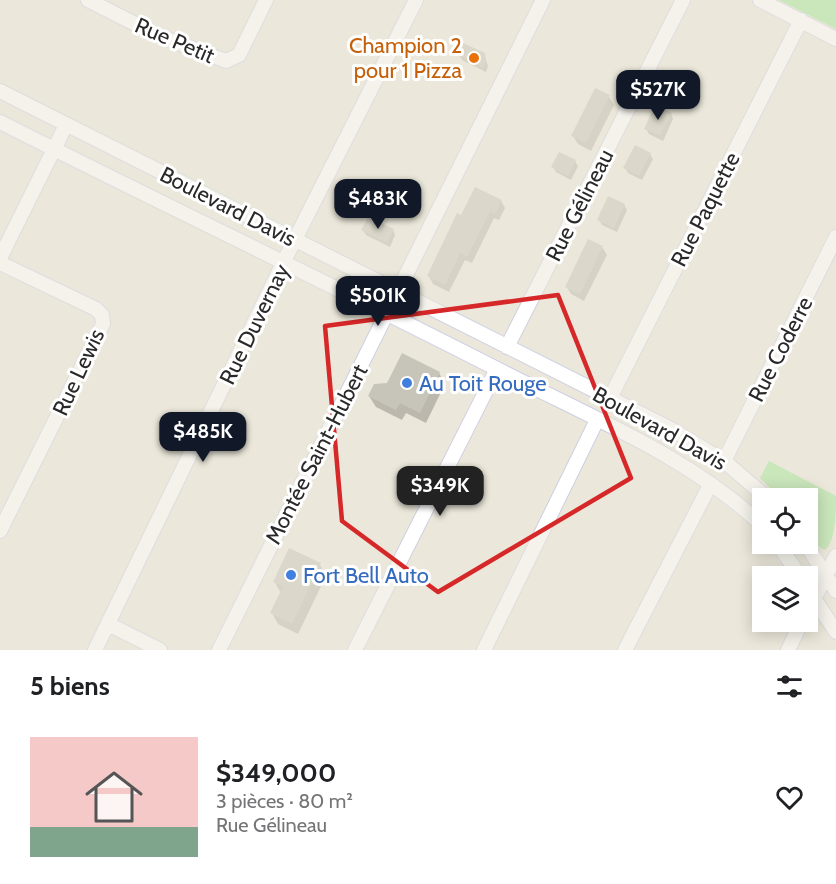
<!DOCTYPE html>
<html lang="fr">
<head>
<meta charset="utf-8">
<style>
	body { margin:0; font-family:Cabin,sans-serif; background:#f6f6f6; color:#202124; height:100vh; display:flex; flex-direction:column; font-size:22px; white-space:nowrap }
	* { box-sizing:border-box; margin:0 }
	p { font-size:20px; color:#757577 }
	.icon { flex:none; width:33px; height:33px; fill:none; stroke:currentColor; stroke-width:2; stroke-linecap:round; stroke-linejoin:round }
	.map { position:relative; height:650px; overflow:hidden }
	.sheet { display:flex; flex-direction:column; background:#fff; flex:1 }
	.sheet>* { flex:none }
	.tools { position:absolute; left:752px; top:488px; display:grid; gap:12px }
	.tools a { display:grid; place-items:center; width:66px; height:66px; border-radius:0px; background:#fff; box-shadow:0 3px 15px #0003; font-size:30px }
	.price { position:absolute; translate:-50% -51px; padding:0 14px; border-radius:12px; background:#111827; color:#fff; font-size:20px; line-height:39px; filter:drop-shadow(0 2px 3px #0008) }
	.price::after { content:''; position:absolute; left:50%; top:36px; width:18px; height:14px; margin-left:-9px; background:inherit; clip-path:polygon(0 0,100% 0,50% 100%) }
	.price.selected { background:#222; color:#fff }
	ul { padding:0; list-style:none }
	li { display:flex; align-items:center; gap:18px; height:150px; padding:0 30px }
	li+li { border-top:2px solid #e0e0e0 }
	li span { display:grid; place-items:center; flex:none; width:168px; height:120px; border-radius:0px; color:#555 }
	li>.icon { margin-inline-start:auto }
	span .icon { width:72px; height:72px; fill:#fffc; stroke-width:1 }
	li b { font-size:26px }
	h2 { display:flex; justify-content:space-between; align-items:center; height:72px; padding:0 30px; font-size:26px }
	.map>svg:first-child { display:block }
</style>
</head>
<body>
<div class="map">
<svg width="836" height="650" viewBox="0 0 836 650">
	<rect width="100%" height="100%" fill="#ebe7da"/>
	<path fill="#a2e495" d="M 779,0 L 836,0 L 836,29 Z
		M 769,461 L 836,496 C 836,512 836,541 825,550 C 804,541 807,517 807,498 L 780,498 L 760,478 Z"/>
	<path fill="#0003" d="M 484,54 L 488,66 L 486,72 L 462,60 L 459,55 Z
		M 609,97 L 614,105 L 591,151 L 578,144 L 573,136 Z
		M 671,114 L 673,119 L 663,141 L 649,134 L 646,129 Z
		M 650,154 L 653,159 L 642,180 L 628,173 L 625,168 Z
		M 575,161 L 578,166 L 571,180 L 556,172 L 553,167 Z
		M 501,201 L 505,208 L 499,220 L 494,218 L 472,263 L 465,260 L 449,292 L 433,284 L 429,276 L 462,217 Z
		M 624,205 L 627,210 L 617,232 L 602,225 L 599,220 Z
		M 363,230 L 393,230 L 395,235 L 390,247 L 366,235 Z
		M 602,247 L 607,255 L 584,301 L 571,294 L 566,286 Z
		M 439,373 L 445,384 L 426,423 L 406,413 L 402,420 L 376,407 L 369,396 L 387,384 Z
		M 320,565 L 326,576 L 298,634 L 278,624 L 272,613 L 281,593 L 274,581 Z"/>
	<path fill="#c7c5b9" d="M 463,43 L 485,53 L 486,61 L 483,68 L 457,55 Z
		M 595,88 L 610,95 L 586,143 L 571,136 Z
		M 655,105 L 672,113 L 660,136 L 644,129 Z
		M 635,145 L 651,153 L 639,176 L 623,168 Z
		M 559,152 L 576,160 L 568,176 L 551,167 Z
		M 475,187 L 502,200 L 495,214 L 490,211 L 467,257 L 460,253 L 445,285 L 427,276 L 457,213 L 461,215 Z
		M 608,196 L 625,204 L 614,228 L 597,220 Z
		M 368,217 L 394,229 L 387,243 L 361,230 Z
		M 588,239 L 603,246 L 580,294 L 565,287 Z
		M 402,353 L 440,372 L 420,413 L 400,403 L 396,410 L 368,396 L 374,384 L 387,383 Z
		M 289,548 L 321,563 L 292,624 L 270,613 L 283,586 L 273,582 Z"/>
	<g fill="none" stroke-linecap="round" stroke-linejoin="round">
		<defs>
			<path id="minor" d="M 88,0 L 159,36 L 226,61 L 239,55 L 266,0
				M 760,0 L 836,39
				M 0,91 L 671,429 L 724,461 L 767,498
				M 0,122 C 166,206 335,286 501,371 C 590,417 688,456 762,525
				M 0,258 L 66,125
				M 0,263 L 96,309 L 102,315 L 103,324 L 0,531
				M 507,347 L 683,0
				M 610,398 L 801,20
				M 724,461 L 836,237
				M 777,543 L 800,576
				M 805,543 L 836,591
				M 807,588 L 836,632
				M 807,612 L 836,556
				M 108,624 L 160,650
				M 95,650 L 283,263 L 416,0
				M 219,650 L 543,0
				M 355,650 L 497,369
				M 484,650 L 597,420
				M 625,650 L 710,485
				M 788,650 L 802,621"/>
		</defs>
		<use href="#minor" stroke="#cfcfe2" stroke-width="16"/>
		<use href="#minor" stroke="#fff" stroke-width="14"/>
	</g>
	<path d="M0 0H836V650H0ZM 558,295 L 631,478 L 438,592 L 342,521 L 325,326 Z" fill="#ebe7da" fill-opacity=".55" fill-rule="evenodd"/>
	<path fill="none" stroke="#d62828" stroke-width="4.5" stroke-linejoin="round" d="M 558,295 L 631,478 L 438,592 L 342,521 L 325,326 Z"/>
	<circle fill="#e8710a" stroke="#fff" stroke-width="2" cx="474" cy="58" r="6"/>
	<g fill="#3f7fe0" stroke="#fff" stroke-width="2">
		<circle cx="407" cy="383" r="6"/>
		<circle cx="291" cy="575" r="6"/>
	</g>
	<g text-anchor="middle" stroke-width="6" stroke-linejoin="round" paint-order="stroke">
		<g font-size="22" fill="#292929" stroke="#fff">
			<text transform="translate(175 40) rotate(23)" y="8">Rue Petit</text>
			<text transform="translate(579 205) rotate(-63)" y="8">Rue Gélineau</text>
			<text transform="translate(228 206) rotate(27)" y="8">Boulevard Davis</text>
			<text transform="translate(705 209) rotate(-63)" y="8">Rue Paquette</text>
			<text transform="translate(254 324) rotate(-64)" y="8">Rue Duvernay</text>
			<text transform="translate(780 349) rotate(-63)" y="8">Rue Coderre</text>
			<text transform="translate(78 372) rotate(-65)" y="8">Rue Lewis</text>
			<text transform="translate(660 428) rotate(29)" y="8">Boulevard Davis</text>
			<text transform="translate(316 454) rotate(-63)" y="8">Montée Saint-Hubert</text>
		</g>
		<g font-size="22" fill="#c56008" stroke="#fff" text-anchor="end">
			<text x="462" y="53">Champion 2<tspan x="462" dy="25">pour 1 Pizza</tspan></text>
		</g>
		<g font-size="22" fill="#366cbe" stroke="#fff" text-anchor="start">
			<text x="419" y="391">Au Toit Rouge</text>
			<text x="303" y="583">Fort Bell Auto</text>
		</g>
	</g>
</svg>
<div class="tools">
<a><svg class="icon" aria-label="locate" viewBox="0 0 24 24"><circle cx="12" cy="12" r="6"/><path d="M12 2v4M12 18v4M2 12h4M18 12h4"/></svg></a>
<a><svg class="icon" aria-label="layers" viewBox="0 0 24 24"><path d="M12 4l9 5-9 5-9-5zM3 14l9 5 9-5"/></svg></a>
</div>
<b class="price" style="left:658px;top:121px">$527K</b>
<b class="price" style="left:378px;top:230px">$483K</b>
<b class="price" style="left:378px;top:327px">$501K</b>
<b class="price" style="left:203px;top:463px">$485K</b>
<b class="price selected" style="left:440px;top:517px">$349K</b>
</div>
<section class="sheet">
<h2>5 biens<svg class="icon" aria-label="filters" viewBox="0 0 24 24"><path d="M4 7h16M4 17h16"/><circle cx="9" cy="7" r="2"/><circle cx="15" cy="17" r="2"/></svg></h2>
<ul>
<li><span style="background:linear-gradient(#f6c9c9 75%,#7fa58c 0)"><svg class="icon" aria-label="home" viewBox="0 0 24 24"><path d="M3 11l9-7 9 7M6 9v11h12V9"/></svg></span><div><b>$349,000</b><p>3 pièces · 80 m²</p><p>Rue Gélineau</p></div><svg class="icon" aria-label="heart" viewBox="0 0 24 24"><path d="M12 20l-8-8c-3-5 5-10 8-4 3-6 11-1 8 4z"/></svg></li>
</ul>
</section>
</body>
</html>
